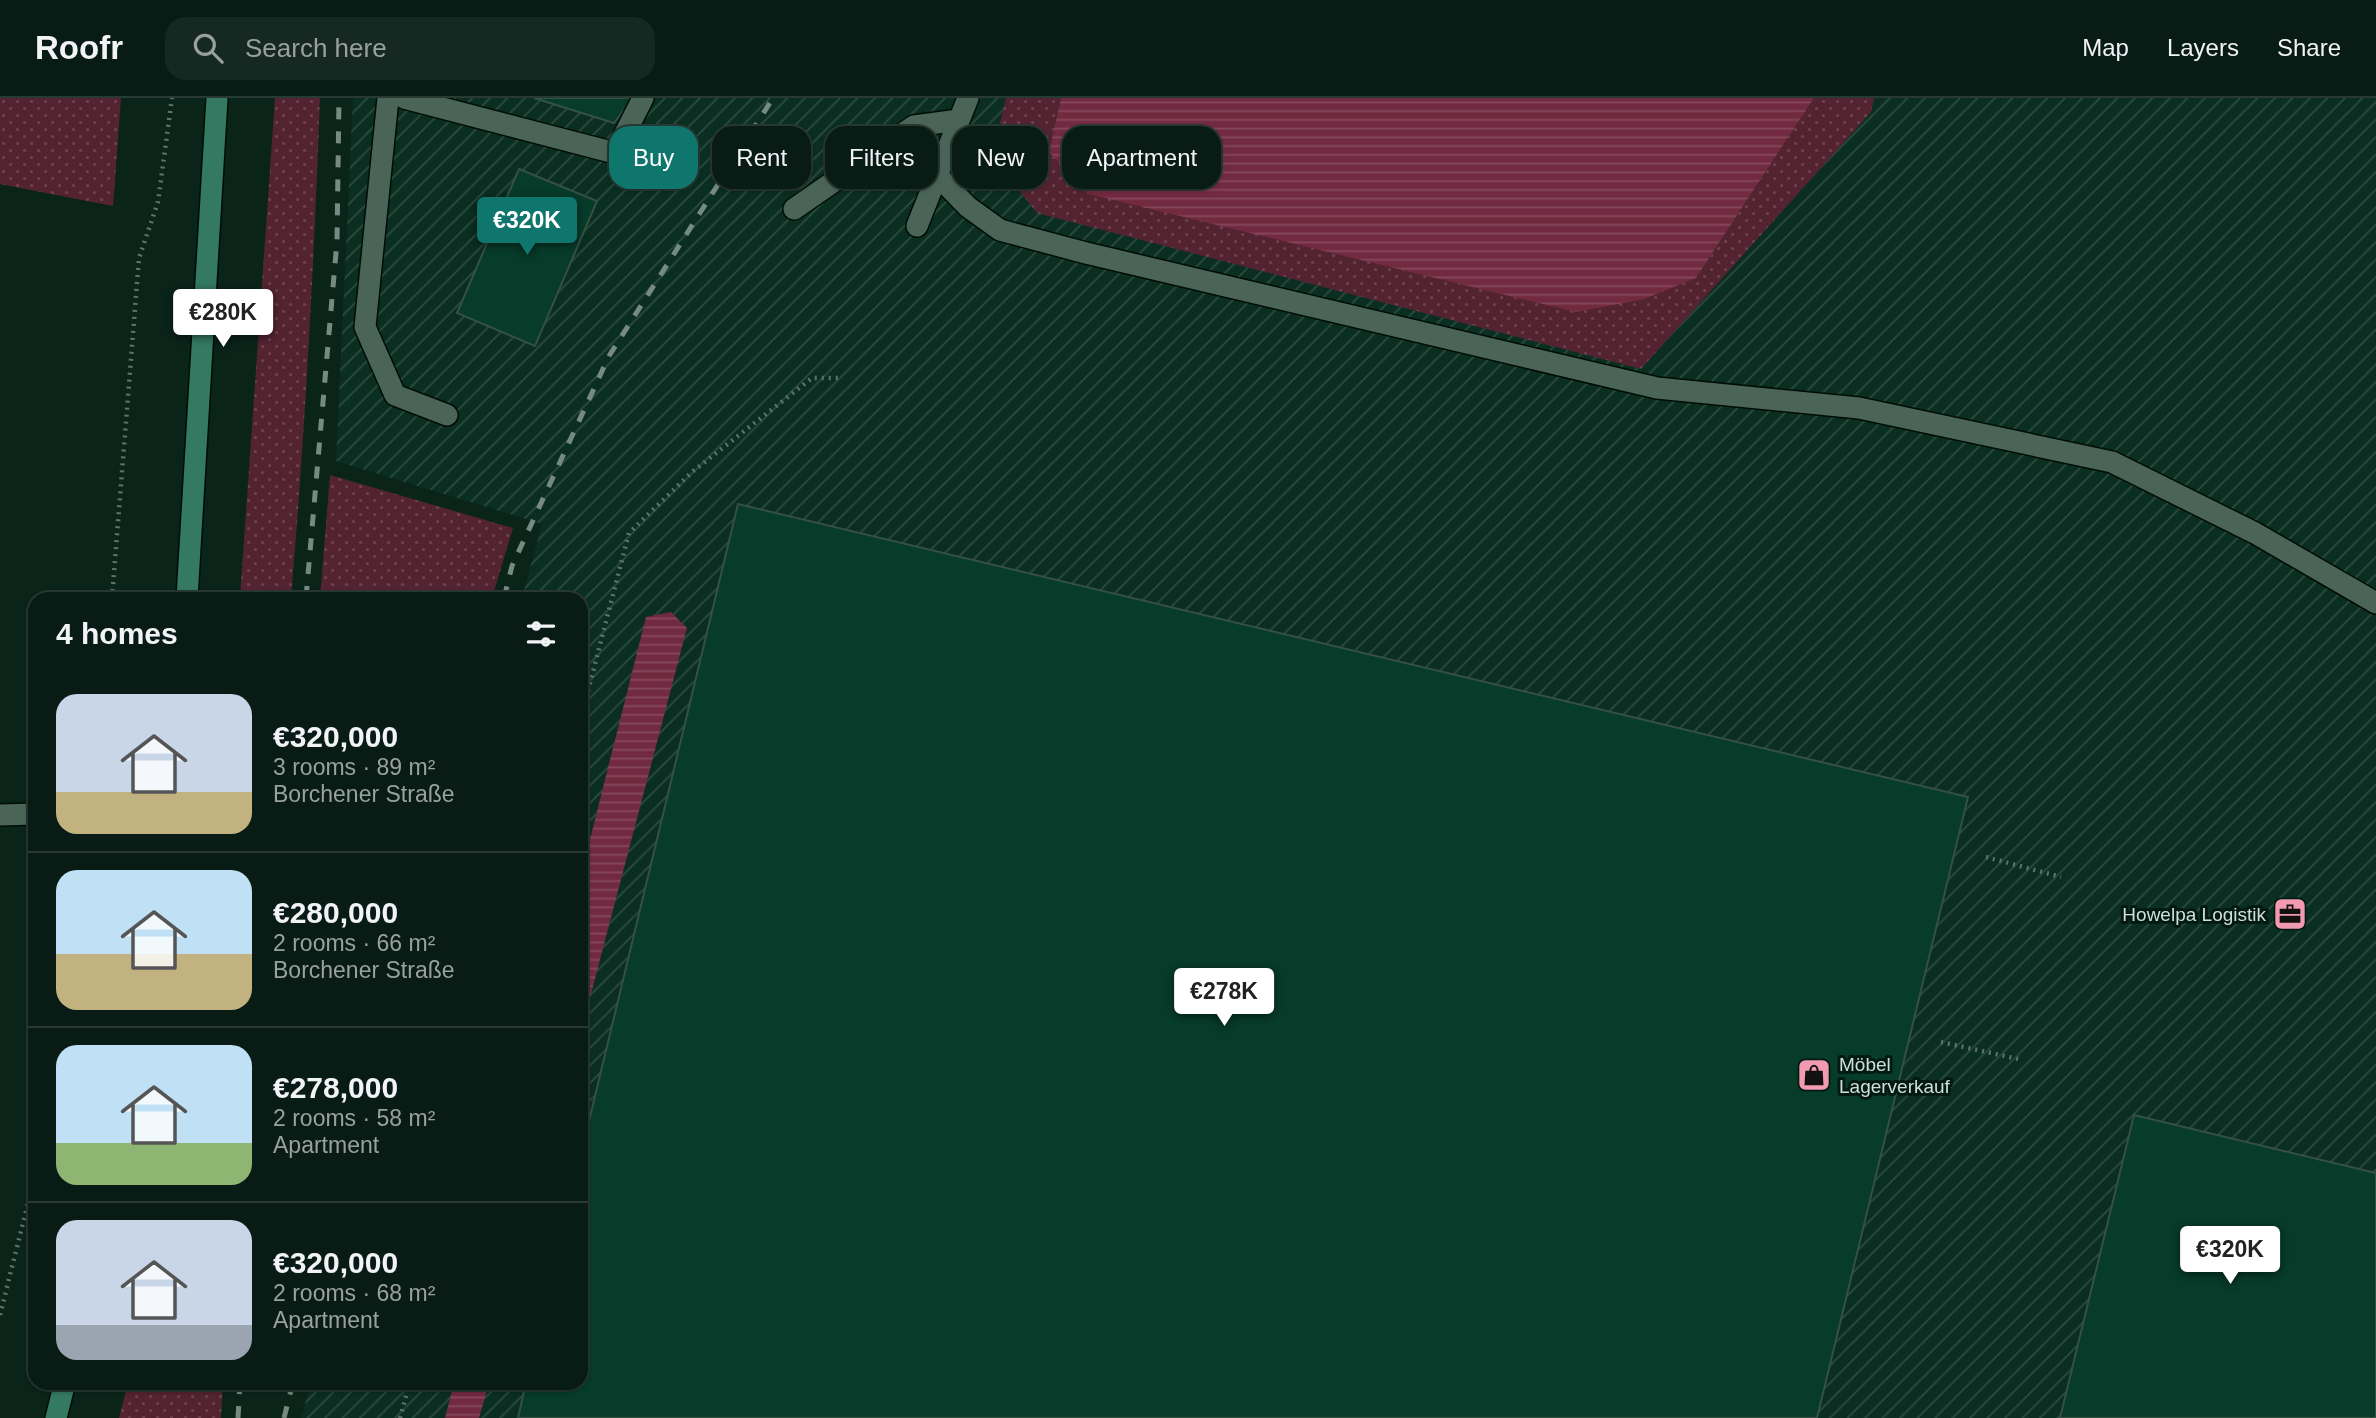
<!DOCTYPE html>
<html lang="en">
<head>
<meta charset="utf-8">
<style>
	body { margin:0; font-family:Helvetica,sans-serif; background:#162822; color:#f1f3f6; height:100vh; display:flex; flex-direction:column; font-size:26px; white-space:nowrap }
	* { box-sizing:border-box; margin:0 }
	p { font-size:23px; color:#98a1a0 }
	.icon { flex:none; width:38px; height:38px; fill:none; stroke:currentColor; stroke-width:2; stroke-linecap:round; stroke-linejoin:round }
	.map { position:relative; flex:1; overflow:hidden }
	.sheet { position:absolute; left:28px; top:494px; width:560px; height:798px; display:flex; flex-direction:column; background:#081b14; border-radius:21px; box-shadow:0 2px 5px #0004,0 0 0 2px #293934 }
	.sheet>* { flex:none }
	.hud { position:absolute; left:609px; top:28px; width:665px; height:63px; display:flex; gap:14px }
	.price { position:absolute; translate:-50% -60px; padding:0 16px; border-radius:7px; background:#fff; color:#222; font-size:23px; line-height:46px; filter:drop-shadow(0 2px 4px #0008) }
	.price::after { content:''; position:absolute; left:50%; top:42px; width:21px; height:16px; margin-left:-10px; background:inherit; clip-path:polygon(0 0,100% 0,50% 100%) }
	.price.on { background:#0f766e; color:#fff }
	ul { padding:0; list-style:none }
	li { display:flex; align-items:center; gap:21px; height:175px; padding:0 28px }
	li+li { border-top:2px solid #293934 }
	li span { display:grid; place-items:center; flex:none; width:196px; height:140px; border-radius:21px; color:#555 }
	li>.icon { margin-inline-start:auto }
	span .icon { width:84px; height:84px; fill:#fffc; stroke-width:1 }
	li b { font-size:30px }
	h2 { display:flex; justify-content:space-between; align-items:center; height:84px; padding:0 28px; font-size:30px }
	.tag { padding:0 24px; border-radius:21px; background:#081b14; box-shadow:0 2px 5px #0004,0 0 0 2px #293934; font-size:24px; line-height:63px }
	.tag.on { background:#0f766e; color:#fff }
	header { display:flex; align-items:center; gap:42px; box-sizing:border-box; height:98px; padding:0 35px; background:#081b14; border-bottom:2px solid #293934 }
	header strong { font-size:33px }
	nav { display:flex; gap:38px; margin-inline-start:auto; font-size:24px }
	.search { width:490px; height:63px; background:#162822; display:flex; align-items:center; gap:18px; box-sizing:border-box; padding:0 24px; border-radius:21px; color:#98a1a0; font-size:26px }
	.map>svg:first-child { display:block }
</style>
</head>
<body>
<header>
<strong>Roofr</strong>
<div class="search"><svg class="icon" aria-label="search" viewBox="0 0 24 24"><circle cx="10" cy="10" r="6"/><path d="M15 15l6 6"/></svg>Search here</div>
<nav><a>Map</a><a>Layers</a><a>Share</a></nav>
</header>
<div class="map">
<svg width="2376" height="1320" viewBox="0 0 2376 1320">
	<defs>
		<pattern id="industrial-furrows" width="10" height="10" patternUnits="userSpaceOnUse" patternTransform="scale(1.75)"><rect width="10" height="10" fill="#0a2e21"/><path d="M-1 1l2-2M0 10L10 0M9 11l2-2" fill="none" stroke="#2d4c40"/></pattern>
		<pattern id="grass-dots" width="8" height="8" patternUnits="userSpaceOnUse" patternTransform="scale(1.75)"><rect width="8" height="8" fill="#542332"/><path d="M2 2h.1M6 6h.1" fill="none" stroke="#6c424f" stroke-width="1.8" stroke-linecap="round"/></pattern>
		<pattern id="water-rules" width="6" height="5" patternUnits="userSpaceOnUse" patternTransform="scale(1.75)"><rect width="6" height="5" fill="#722a41"/><path d="M0 2.5h6" fill="none" stroke="#85485c"/></pattern>
	</defs>
	<rect width="100%" height="100%" fill="#0a241a"/>
	<path fill="url(#industrial-furrows)" d="M 353,0 L 1061,0 L 1049,54 L 1696,180 L 1814,0 L 2376,0 L 2376,1320 L 301,1320 L 311,1285 L 581,1284 L 581,500 L 522,500 L 542,426 L 336,363 Z"/>
	<path fill="url(#grass-dots)" d="M 0,0 L 121,0 L 113,108 L 0,86 Z
		M 275,0 L 320,0 C 314,167 305,334 291,500 L 240,500 Z
		M 1006,0 L 1061,0 L 1049,54 L 1696,180 L 1814,0 L 1874,0 L 1871,14 L 1641,271 L 1037,115 L 992,58 Z
		M 330,377 L 513,430 L 492,500 L 320,500 Z
		M 128,1285 L 223,1285 L 221,1320 L 119,1320 Z"/>
	<path fill="url(#water-rules)" d="M 1061,0 L 1814,0 L 1696,180 L 1644,201 L 1576,214 L 1089,96 L 1049,54 Z
		M 671,514 L 687,530 L 581,934 L 581,777 L 646,519 Z
		M 454,1285 L 489,1285 L 479,1320 L 445,1320 Z"/>
	<path fill="#073b2a" stroke="#355044" stroke-width="2" d="M 534,0 L 633,0 L 614,25 Z
		M 519,71 L 597,103 L 535,248 L 457,215 Z
		M 738,406 L 1968,699 L 1817,1320 L 518,1320 L 526,1284 L 581,1284 L 581,1056 Z
		M 2134,1017 L 2376,1075 L 2376,1320 L 2060,1320 Z"/>
	<g fill="none" stroke-linecap="round" stroke-linejoin="round">
		<defs>
			<path id="service" d="M 388,0 L 365,229 L 395,297 L 447,317
				M 404,0 L 615,55 L 643,0
				M 937,77 L 968,109 L 1000,132 L 1086,155 L 1657,290 L 1859,310 L 2112,364 L 2255,435 L 2376,505
				M 794,111 L 914,28 L 959,22
				M 917,128 L 968,0"/>
			<path id="minor" d="M 0,717 L 35,716"/>
			<path id="secondary" d="M 187,500 L 217,0
				M 56,1320 L 65,1284"/>
		</defs>
		<use href="#service" stroke="#000d05" stroke-width="24"/>
		<use href="#minor" stroke="#000d05" stroke-width="24"/>
		<use href="#secondary" stroke="#000d05" stroke-width="24"/>
		<path stroke="#5e746b" stroke-width="4.5" stroke-dasharray="2 5" stroke-linecap="butt" d="M 112,500 L 139,160 L 158,104 L 172,0
			M 581,620 L 629,435 L 692,374 L 812,280 L 838,280
			M 1986,759 L 2061,779
			M 1941,944 L 2018,961
			M 0,1217 L 35,1077
			M 400,1320 L 410,1284"/>
		<use href="#service" stroke="#4a6458" stroke-width="21"/>
		<use href="#minor" stroke="#4a6458" stroke-width="21"/>
		<use href="#secondary" stroke="#347962" stroke-width="21"/>
		<path stroke="#768a81" stroke-width="5" stroke-dasharray="12 12" stroke-linecap="butt" d="M 306,500 L 337,143 L 339,0
			M 504,500 L 512,468 L 609,258 L 773,0
			M 238,1320 L 240,1284
			M 284,1320 L 293,1284"/>
	</g>
	<defs>
		<symbol id="office-square" viewBox="-11 -11 22 22"><rect x="-9" y="-9" width="18" height="18" rx="4" fill="#f19ab1" stroke="#021a11"/><path d="M-6-3h4V-5.5h4V-3h4V5H-6ZM-1-4.5V-3h2v-1.5ZM-6 0V1H6V0Z" fill="#111"/></symbol>
		<symbol id="shop-square" viewBox="-11 -11 22 22"><rect x="-9" y="-9" width="18" height="18" rx="4" fill="#f19ab1" stroke="#021a11"/><path d="M-5-2.5h2.3a2.7 3.5 0 0 1 5.4 0H5L5.5 6h-11ZM-1.5-2.5h3a1.5 2.3 0 0 0-3 0Z" fill="#111"/></symbol>
	</defs>
	<g fill-rule="evenodd">
		<use href="#office-square" x="2271" y="797" width="38" height="38"/>
		<use href="#shop-square" x="1795" y="958" width="38" height="38"/>
	</g>
	<g text-anchor="middle" stroke-width="6" stroke-linejoin="round" paint-order="stroke">
		<g font-size="19" fill="#d0dfd8" stroke="#021a11" text-anchor="end">
			<text x="2266" y="823">Howelpa Logistik</text>
			<text x="1839" y="973" text-anchor="start">Möbel<tspan x="1839" dy="22">Lagerverkauf</tspan></text>
		</g>
	</g>
</svg>
<b class="price on" style="left:527px;top:159px">€320K</b>
<b class="price" style="left:223px;top:251px">€280K</b>
<b class="price" style="left:1224px;top:930px">€278K</b>
<b class="price" style="left:2230px;top:1188px">€320K</b>
<div class="hud">
<a class="tag on">Buy</a>
<a class="tag">Rent</a>
<a class="tag">Filters</a>
<a class="tag">New</a>
<a class="tag">Apartment</a>
</div>
<section class="sheet">
<h2>4 homes<svg class="icon" aria-label="filters" viewBox="0 0 24 24"><path d="M4 7h16M4 17h16"/><circle cx="9" cy="7" r="2"/><circle cx="15" cy="17" r="2"/></svg></h2>
<ul>
<li><span style="background:linear-gradient(#c9d6e8 70%,#c2b280 0)"><svg class="icon" aria-label="home" viewBox="0 0 24 24"><path d="M3 11l9-7 9 7M6 9v11h12V9"/></svg></span><div><b>€320,000</b><p>3 rooms · 89 m²</p><p>Borchener Straße</p></div></li>
<li><span style="background:linear-gradient(#bfe0f5 60%,#c2b280 0)"><svg class="icon" aria-label="home" viewBox="0 0 24 24"><path d="M3 11l9-7 9 7M6 9v11h12V9"/></svg></span><div><b>€280,000</b><p>2 rooms · 66 m²</p><p>Borchener Straße</p></div></li>
<li><span style="background:linear-gradient(#bfe0f5 70%,#8fb573 0)"><svg class="icon" aria-label="home" viewBox="0 0 24 24"><path d="M3 11l9-7 9 7M6 9v11h12V9"/></svg></span><div><b>€278,000</b><p>2 rooms · 58 m²</p><p>Apartment</p></div></li>
<li><span style="background:linear-gradient(#c9d6e8 75%,#9aa5b1 0)"><svg class="icon" aria-label="home" viewBox="0 0 24 24"><path d="M3 11l9-7 9 7M6 9v11h12V9"/></svg></span><div><b>€320,000</b><p>2 rooms · 68 m²</p><p>Apartment</p></div></li>
</ul>
</section>
</div>
</body>
</html>
